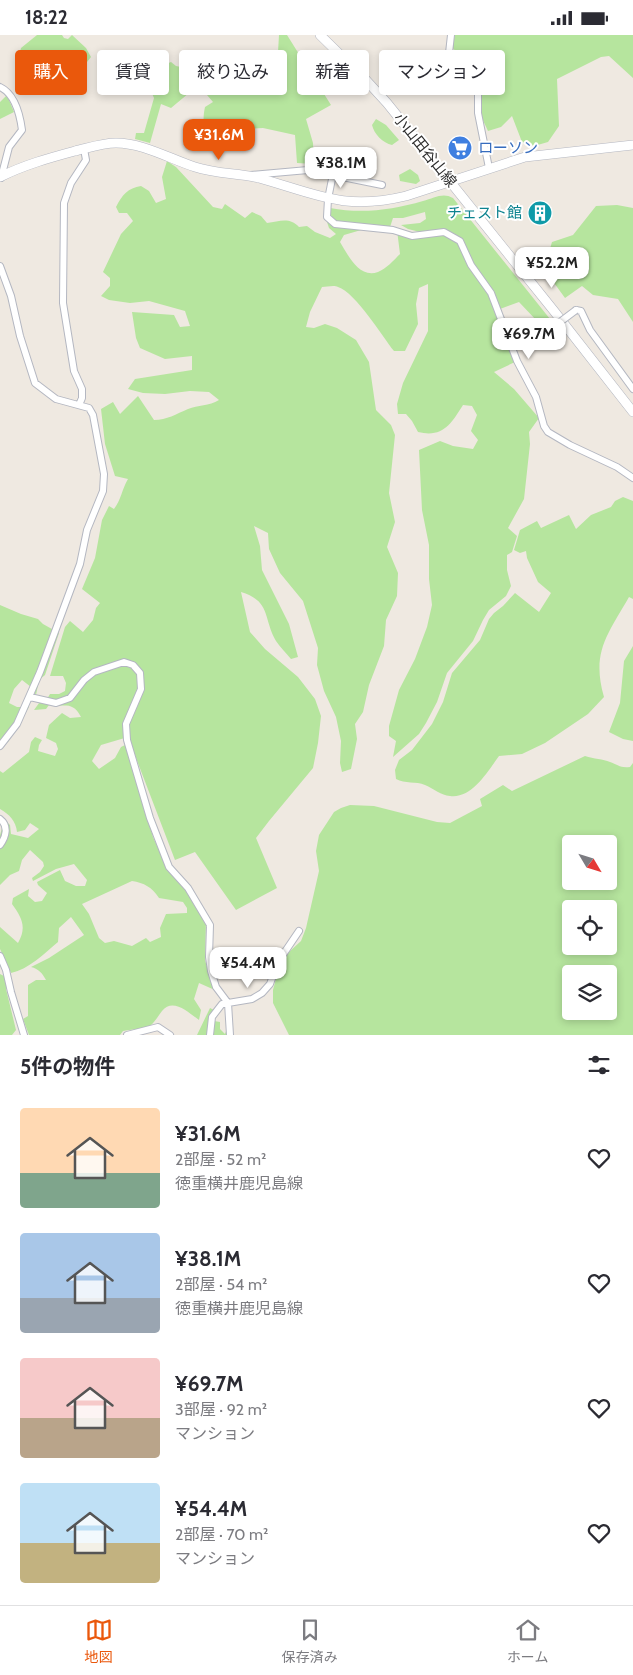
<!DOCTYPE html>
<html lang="ja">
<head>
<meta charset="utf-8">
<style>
	body { margin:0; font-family:Cabin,"Noto Sans JP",sans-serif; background:#f2f2f3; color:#2b2b33; height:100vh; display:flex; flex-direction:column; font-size:19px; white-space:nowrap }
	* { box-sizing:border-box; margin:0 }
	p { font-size:16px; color:#7c7c81 }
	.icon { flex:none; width:28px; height:28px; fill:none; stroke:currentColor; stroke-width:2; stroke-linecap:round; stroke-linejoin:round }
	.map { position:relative; height:1000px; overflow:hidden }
	.panel { display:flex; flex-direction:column; background:#fff; flex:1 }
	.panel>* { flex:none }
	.guide { position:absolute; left:15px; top:15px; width:604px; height:45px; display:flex; gap:10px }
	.needle { width:32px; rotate:128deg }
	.buttons { position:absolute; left:562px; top:800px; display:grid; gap:10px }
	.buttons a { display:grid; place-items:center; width:55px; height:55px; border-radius:5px; background:#fff; box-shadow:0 2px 8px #0003; font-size:25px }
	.price { position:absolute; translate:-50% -42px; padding:0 11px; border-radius:10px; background:#fff; color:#222; font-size:16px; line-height:32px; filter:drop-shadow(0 1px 2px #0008) }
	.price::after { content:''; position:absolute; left:50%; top:30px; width:15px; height:11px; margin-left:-8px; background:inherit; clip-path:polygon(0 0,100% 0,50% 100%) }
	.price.current { background:#ea580c; color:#fff }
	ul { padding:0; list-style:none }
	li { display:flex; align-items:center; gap:15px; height:125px; padding:0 20px }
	li span { display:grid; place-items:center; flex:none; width:140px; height:100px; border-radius:5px; color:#555 }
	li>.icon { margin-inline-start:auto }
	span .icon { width:60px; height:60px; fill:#fffc; stroke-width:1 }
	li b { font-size:21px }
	h2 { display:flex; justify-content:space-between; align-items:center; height:60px; padding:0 20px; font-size:21px }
	.chip { padding:0 18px; border-radius:5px; background:#fff; box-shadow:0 2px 8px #0003; font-size:18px; line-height:45px }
	.chip.current { background:#ea580c; color:#fff }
	.status { display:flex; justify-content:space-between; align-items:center; height:35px; padding:0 25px; background:#fff; direction:ltr }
	.status svg { height:14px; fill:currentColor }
	.tab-bar { display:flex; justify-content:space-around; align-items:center; height:70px; border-top:1px solid #e1e1e2; background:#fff; font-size:14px; color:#7c7c81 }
	.tab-bar a { display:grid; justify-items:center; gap:2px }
	.tab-bar .current { color:#ea580c }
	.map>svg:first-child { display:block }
</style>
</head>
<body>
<div class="status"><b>18:22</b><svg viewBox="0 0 49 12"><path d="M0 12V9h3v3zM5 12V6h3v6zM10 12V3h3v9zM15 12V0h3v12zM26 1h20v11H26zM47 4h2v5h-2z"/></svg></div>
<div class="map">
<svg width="633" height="1000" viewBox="0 0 633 1000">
	<rect width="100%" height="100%" fill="#efe9e1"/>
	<path fill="#b6e59e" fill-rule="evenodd" d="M 37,0 L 62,0 L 64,3 L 68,4 L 72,0 L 86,13 L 91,22 L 79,37 L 68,45 L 52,31 L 34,48 L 17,29 L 21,13 Z
		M 279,0 L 287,0 L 331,70 L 306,84 L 313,108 L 314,129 L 297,128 L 295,100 L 263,93 L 225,95 L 223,117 L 214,116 C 206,99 201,91 205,72 L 213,67 L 201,53 L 195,53 L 171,73 L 161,69 L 150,108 L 135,104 L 136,98 L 144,98 L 154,63 L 148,49 L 131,54 L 117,46 L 97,28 L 99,25 L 119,33 L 133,43 L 171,27 L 176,31 L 222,40 L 238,15 L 251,20 L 257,18 L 261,21 L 278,17 Z
		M 455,0 L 633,0 L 633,43 L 609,21 L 601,22 L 557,44 L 559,91 L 548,107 L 534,111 L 522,107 L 512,81 L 501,92 L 488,96 L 481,81 L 482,40 L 477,30 L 458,19 L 452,12 Z
		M 7,60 L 14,77 L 0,84 L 0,67 Z
		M 376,84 L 386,90 L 399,105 L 392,110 C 383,108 374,99 372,90 Z
		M 167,126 L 176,132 L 213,172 L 222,174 L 225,169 L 245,183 L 252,177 L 261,181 L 267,188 C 280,186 290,182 299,192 L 307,191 L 315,197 L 330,203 L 336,199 L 329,193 L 327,187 L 349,192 L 368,193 L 344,200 L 340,207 C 348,220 359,244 378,237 C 386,234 394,225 400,219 L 397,195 L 419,201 L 420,197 L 408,194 L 401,190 L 420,188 L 426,184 L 425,177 L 403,183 L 393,183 L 390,192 C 379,191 340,190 333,184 C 329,181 330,177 330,173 C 362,179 392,175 423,166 C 434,163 443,157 453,163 L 554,289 L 548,294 L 537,286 L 519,267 L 500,274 L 515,327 L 494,337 L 514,354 L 539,383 L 529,397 L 530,409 L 524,464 L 508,493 L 517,501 L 512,517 L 507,520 L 507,535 L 511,551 L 506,561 L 489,575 L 483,585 L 473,606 L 447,638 L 437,667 L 426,688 L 419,699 L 393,722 L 396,706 L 389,701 L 389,691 L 399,655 L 415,624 L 427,592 L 432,570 L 429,544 L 429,510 L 422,475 L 419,415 L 440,406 L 453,411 L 473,414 L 478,405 L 471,396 L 477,380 L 472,371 L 463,370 C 451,389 443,403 418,397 L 412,386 L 406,379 L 398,379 L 397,369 L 403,348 L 428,296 L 428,249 L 419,253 L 416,269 L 418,289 L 405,316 L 394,316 C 382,301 356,258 338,252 C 334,250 327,252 322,252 L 310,277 L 306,292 L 314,293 L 325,289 L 337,293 L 356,305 L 369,327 L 376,375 L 391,390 L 395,400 L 389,458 L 395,487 L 387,512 L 398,538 L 397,561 L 386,585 L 384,611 L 369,650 L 363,677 L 355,689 L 357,704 L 351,734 L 342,737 L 340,728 L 341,706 L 336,682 L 324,656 L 317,630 L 318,613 L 303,566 L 280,538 L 269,514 L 268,498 L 254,491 L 260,511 L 262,535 L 289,589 L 298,622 L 291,624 C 286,618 280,612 276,606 C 263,583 271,566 241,557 L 250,597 L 265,614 L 298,642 L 315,664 L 321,681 L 318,708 L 313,733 L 269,786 L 256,803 L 277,853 L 236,875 L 195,817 L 175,825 L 128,702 L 101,710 L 92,726 L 99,734 L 115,723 L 121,712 L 127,709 L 153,802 L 166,831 L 184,849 L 206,886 L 205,925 L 209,939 L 226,960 L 199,948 L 194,964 L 201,975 L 199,985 C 189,978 173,962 162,976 C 158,981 155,987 150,991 C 143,995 130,994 123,996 L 120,1000 L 29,1000 L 23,984 L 28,981 L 28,950 L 36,945 L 46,945 C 42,938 39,934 31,932 L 49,923 L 84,900 L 71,882 L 59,893 L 58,907 C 44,919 29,934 11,938 L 0,914 L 0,892 L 18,908 C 27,892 22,883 12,869 L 13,863 L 29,854 L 28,861 L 35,867 L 42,866 L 47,858 L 38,850 L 37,847 L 60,835 L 65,846 L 76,851 L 85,851 L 87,845 L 74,829 L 56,834 L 33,846 L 32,843 L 40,837 L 44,831 L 43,827 L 30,815 L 22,825 L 19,836 L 10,840 L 0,850 L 0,800 L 2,793 L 0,788 L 0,780 L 10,790 L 11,799 L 28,803 L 39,794 L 30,788 L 25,795 L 17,797 C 16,786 9,779 0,774 L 0,736 L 3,738 L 29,717 L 31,707 L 35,702 L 42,705 L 39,710 L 38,716 L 55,721 L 58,714 L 56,708 L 46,703 L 49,690 L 62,678 L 70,683 L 81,682 C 72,665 64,673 49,670 L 46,674 L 34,675 L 42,664 L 47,664 L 50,659 L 59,659 L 65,656 L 66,648 L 63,641 L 50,641 L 65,592 L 70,586 L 83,597 L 93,585 L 96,573 L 100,568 L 82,554 L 95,523 L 102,485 L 109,471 L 114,474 C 121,465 122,454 128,444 L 115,441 L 105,409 L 101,374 L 113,367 L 120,379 L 138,361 L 154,385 C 167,385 176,379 188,374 C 198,370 209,371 219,365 L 209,357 L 190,356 L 165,359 L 143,358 L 128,354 L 135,344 L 192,335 L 192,321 L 165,324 L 140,313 L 136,303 L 132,277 L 174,280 L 180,292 L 190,291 L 185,276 L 149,266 L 130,268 L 109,265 L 101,261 L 110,251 L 110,243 L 103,237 L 121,199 L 133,186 L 127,178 L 119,178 L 116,172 C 122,160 128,153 141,151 L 149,156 L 156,168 L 166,164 L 162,142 ZM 132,846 C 144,848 152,852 159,863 L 183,867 L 187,873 L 187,878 L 166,879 L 160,893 L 161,902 L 150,907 L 146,903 L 132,911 L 114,906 L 105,908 L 99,903 L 89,879 L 82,869 Z
		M 410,134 L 418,140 L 420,146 L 416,149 L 400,146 L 399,140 Z
		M 617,170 L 633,173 L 633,287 L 618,264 L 593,260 L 582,251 L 565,263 L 544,234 L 552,207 L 573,200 L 596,171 Z
		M 623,462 L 633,466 L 633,564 L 629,562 C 608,599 591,617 604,662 L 588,679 L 545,708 L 522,719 L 499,721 C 488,736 472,764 450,761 C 441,760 434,754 425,750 C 416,746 405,749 396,744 L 395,735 L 399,725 L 412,715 L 432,689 L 443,667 L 452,638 L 480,605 L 489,584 L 494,578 L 503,571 L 515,558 L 539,577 L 551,558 L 538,547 L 527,523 L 526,516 L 520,518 L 514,515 L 520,495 L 537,486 L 541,493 L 569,480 L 576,494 L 591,480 L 611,472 L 615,466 Z
		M 0,570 L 21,579 L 38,584 L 43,589 L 59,598 L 45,640 L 39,645 L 36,660 L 31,652 L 22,645 L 14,654 L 9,668 L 17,672 L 29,672 L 8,707 L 0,704 Z
		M 633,611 L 633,706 L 623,704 L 609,697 L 620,668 L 624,626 Z
		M 585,721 C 594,724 603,724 610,727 C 619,730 619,733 630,732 L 633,728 L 633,1000 L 289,1000 L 273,968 L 273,955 L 279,932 L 289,917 L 301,906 L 306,893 L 319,836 L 316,816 L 319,800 L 334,777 L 341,773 L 350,770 L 374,771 L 437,787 L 450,788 L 482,771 L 480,764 L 503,750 L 512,756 ZM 571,809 L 609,809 L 609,846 L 571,846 ZM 571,874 L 609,874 L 609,911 L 571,911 ZM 571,939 L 609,939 L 609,976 L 571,976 Z
		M 0,939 L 8,943 L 6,954 L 16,995 L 12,1000 L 0,1000 Z
		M 210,973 L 214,975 L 214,986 L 220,987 L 220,994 L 225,999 C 229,991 226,982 227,973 L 229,1000 L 197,1000 Z"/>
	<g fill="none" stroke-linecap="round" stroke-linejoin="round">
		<defs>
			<path id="minor" d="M 451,0 L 449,18 L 473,32 L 478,43 L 478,78 L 489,133
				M 0,52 C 15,59 20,80 22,95 L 9,112 L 1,143
				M 333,139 L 328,164 L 327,182 L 335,189 L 393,195 L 412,201 L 444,197 L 460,206 L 471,230 L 491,258 L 517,326 L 536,362 L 544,391 L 548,397 L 570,410 L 617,432 L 633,443
				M 251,140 L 308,135 L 382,150
				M 0,231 L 11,261 L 20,301 L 35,348 L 56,364 L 89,373 L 93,380 L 104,439 L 103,456 L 87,495 L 80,529 L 40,637 L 17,689 L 0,711
				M 576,275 L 581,276 L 590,295 L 633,354
				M 504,294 L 533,291 L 548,296
				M 79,370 L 82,363 L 82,354 L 74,336 L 63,268 L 64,168 L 71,148 L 86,125 L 84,114
				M 30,662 L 56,668 L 70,663 L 84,645 L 94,637 L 124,627 L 133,630 L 140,638 L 141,654 L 126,689 L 127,705 L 150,783 L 169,832 L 188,853 L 210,890 L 209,922 L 211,936 L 216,952 L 228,968 L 230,1000
				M 0,784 C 9,791 6,802 0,810
				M 0,921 L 6,935 L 11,957 L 24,1000
				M 127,1000 L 158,992 L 170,1000
				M 210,1000 L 212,982 L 222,969 L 252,964 L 262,958 L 270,949 L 278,927 L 299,896"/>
			<path id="secondary" d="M 320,0 L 365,44 L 387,68 L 554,276 L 633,377
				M 0,142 C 24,130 49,123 75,116 C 88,113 102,108 116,108 C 143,108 170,124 195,132 C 216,139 238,138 259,143 C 316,159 344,176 406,161 L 525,122 L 633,110"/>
		</defs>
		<use href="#minor" stroke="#b4b7c1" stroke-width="8"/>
		<use href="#secondary" stroke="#b4b7c1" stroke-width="10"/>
		<use href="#minor" stroke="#fff" stroke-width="6"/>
		<use href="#secondary" stroke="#fff" stroke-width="9"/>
		<defs>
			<path id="minor-bridge" d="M 548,296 L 576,275"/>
		</defs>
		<use href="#minor-bridge" stroke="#b4b7c1" stroke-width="8" stroke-linecap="butt"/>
		<use href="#minor-bridge" stroke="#fff" stroke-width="6"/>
	</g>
	<defs>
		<symbol id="supermarket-disc" viewBox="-11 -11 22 22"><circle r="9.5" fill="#3f7fe0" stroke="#fff"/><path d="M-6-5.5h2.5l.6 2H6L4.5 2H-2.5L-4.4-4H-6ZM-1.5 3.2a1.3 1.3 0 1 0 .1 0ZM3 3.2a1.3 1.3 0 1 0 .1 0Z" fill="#fff"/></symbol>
		<symbol id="building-disc" viewBox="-11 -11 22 22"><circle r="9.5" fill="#0f9aa8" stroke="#fff"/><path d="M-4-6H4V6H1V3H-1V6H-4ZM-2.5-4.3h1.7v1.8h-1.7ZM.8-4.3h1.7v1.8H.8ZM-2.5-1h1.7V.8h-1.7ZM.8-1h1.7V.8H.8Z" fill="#fff"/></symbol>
	</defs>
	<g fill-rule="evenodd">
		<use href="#supermarket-disc" x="446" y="99" width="28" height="28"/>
		<use href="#building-disc" x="526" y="164" width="28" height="28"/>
	</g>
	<g text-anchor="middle" stroke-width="4" stroke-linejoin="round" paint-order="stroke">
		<g font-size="15" fill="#366cbe" stroke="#fff" text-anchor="start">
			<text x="478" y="118">ローソン</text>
		</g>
		<g font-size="15" fill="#2e2e2e" stroke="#fff">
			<text transform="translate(425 115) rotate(51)" y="5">小山田谷山線</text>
		</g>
		<g font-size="15" fill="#0d838f" stroke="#fff" text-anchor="end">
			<text x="522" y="183">チェスト館</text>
		</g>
	</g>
</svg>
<div class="buttons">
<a><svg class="needle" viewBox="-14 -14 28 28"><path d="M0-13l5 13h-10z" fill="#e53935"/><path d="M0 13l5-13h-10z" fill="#7c7c81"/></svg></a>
<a><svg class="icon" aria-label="locate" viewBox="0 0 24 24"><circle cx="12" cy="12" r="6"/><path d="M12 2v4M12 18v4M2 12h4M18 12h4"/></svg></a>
<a><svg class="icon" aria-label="layers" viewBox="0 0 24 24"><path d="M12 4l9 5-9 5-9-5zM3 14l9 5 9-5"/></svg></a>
</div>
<b class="price current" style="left:219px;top:126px">¥31.6M</b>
<b class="price" style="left:341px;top:154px">¥38.1M</b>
<b class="price" style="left:552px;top:254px">¥52.2M</b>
<b class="price" style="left:529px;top:325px">¥69.7M</b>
<b class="price" style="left:248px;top:954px">¥54.4M</b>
<div class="guide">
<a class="chip current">購入</a>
<a class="chip">賃貸</a>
<a class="chip">絞り込み</a>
<a class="chip">新着</a>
<a class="chip">マンション</a>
</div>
</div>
<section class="panel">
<h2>5件の物件<svg class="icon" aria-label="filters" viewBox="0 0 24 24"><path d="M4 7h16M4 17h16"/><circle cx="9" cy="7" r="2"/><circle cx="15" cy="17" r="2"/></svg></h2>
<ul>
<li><span style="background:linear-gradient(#ffd9b3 65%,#7fa58c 0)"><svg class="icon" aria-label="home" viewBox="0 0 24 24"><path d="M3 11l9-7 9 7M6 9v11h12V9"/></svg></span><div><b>¥31.6M</b><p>2部屋 · 52 m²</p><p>徳重横井鹿児島線</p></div><svg class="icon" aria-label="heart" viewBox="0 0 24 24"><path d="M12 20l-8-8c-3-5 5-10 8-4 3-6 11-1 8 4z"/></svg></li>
<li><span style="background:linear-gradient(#a9c7e8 65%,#9aa5b1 0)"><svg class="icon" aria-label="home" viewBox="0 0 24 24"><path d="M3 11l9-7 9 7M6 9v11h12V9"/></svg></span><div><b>¥38.1M</b><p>2部屋 · 54 m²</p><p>徳重横井鹿児島線</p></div><svg class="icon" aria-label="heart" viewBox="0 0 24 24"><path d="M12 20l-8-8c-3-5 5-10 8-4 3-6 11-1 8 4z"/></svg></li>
<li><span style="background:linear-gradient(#f6c9c9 60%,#b9a48a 0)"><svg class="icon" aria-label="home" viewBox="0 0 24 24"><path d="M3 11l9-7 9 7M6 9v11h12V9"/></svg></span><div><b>¥69.7M</b><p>3部屋 · 92 m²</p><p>マンション</p></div><svg class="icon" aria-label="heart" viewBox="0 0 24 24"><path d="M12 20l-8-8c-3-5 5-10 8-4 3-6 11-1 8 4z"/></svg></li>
<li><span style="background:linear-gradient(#bfe0f5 60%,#c2b280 0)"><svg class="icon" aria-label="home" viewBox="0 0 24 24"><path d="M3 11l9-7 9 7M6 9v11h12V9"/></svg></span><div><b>¥54.4M</b><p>2部屋 · 70 m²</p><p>マンション</p></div><svg class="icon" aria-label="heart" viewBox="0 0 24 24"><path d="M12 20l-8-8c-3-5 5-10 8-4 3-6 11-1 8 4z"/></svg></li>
</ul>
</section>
<nav class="tab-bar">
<a class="current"><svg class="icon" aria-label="map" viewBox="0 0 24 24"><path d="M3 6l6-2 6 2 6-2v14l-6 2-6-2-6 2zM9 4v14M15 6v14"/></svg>地図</a>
<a><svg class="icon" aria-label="saved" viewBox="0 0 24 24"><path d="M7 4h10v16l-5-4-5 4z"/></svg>保存済み</a>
<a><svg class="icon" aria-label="home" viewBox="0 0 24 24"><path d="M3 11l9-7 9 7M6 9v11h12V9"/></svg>ホーム</a>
</nav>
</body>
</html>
